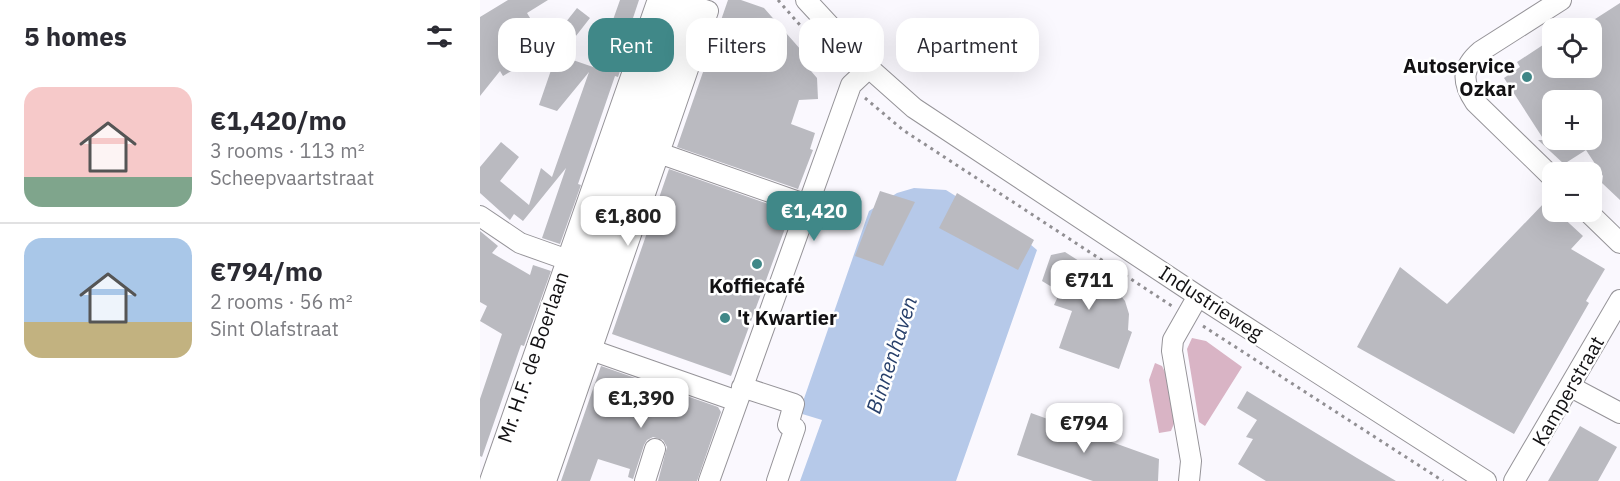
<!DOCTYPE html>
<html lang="en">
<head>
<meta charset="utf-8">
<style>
	body { margin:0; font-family:"IBM Plex Sans",sans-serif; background:#f7f7f7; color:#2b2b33; height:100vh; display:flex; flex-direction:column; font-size:22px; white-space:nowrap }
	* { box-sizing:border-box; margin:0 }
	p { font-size:20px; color:#7c7c81 }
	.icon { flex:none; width:33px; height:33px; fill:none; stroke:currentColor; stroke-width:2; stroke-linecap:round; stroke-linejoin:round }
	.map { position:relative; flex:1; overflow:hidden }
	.panel { display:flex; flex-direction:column; background:#fff; width:480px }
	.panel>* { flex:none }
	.guide { position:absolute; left:18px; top:18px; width:570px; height:54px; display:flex; gap:12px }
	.tools { position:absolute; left:1062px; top:18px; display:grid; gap:12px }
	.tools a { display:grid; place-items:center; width:60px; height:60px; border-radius:12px; background:#fff; box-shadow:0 6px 24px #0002; font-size:30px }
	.price { position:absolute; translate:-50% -51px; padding:0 14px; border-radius:12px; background:#fff; color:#222; font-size:20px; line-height:39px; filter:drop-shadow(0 2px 3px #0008) }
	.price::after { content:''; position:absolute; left:50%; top:36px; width:18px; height:14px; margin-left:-9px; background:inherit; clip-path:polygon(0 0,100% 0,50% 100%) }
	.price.active { background:#408888; color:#fff }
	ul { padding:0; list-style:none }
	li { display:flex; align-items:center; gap:18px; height:150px; padding:0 24px }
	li+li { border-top:2px solid #e1e1e2 }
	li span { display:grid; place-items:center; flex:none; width:168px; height:120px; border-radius:18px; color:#555 }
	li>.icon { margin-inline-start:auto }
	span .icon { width:72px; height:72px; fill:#fffc; stroke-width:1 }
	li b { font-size:26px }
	h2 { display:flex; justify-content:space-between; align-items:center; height:72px; padding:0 24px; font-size:26px }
	.chip { padding:0 21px; border-radius:18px; background:#fff; box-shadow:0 6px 24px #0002; font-size:21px; line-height:54px }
	.chip.active { background:#408888; color:#fff }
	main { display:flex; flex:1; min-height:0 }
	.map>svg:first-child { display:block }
</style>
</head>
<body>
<main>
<section class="panel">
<h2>5 homes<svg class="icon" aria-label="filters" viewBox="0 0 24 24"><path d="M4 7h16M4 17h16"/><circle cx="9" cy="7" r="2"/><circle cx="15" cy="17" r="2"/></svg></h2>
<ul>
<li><span style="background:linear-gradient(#f6c9c9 75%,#7fa58c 0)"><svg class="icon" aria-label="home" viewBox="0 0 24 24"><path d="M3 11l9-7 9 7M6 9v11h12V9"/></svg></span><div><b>€1,420/mo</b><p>3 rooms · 113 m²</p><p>Scheepvaartstraat</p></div></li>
<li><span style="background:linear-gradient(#a9c7e8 70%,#c2b280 0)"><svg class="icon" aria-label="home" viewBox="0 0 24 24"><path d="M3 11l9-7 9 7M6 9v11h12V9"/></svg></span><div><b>€794/mo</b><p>2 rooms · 56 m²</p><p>Sint Olafstraat</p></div></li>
</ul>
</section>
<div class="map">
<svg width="1140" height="481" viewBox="0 0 1140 481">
	<rect width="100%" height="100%" fill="#faf8fe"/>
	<path fill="#d9b4c5" d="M 712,338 L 726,341 L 762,367 L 725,426 L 719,422 L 707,349 Z
		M 675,363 L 682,366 L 685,372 L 695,421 L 691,431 L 679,433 L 669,380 Z"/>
	<path fill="#b6c9e9" d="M 434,188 L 466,190 L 543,238 L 557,250 L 476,481 L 320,481 L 342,420 L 319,413 L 389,211 L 417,193 Z"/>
	<path fill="#babac0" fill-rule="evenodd" d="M 28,0 L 68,0 L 47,13 L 67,46 L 97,8 L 110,18 L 92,41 L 50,60 L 23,76 L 20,71 L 0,96 L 0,17 Z
		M 140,0 L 159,0 L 149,30 L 154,31 L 138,77 L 135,76 L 98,184 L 101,185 L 80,244 L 62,238 L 86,168 L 43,221 L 34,214 L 30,220 L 0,193 L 0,167 L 21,142 L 39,157 L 20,181 L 49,205 L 61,168 L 72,177 L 109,72 L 77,111 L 59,105 L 78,50 L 91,56 L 90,59 L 116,68 Z
		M 248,0 L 261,0 L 284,8 L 336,67 L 331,71 L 337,78 L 338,99 L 319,100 L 311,124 L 335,133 L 330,149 L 333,150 L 318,189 L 197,147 Z
		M 1140,3 L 1140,200 L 1122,183 L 1123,176 L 1106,150 L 1084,164 L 1058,140 L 1064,140 L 1024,78 L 1040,67 L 1037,62 L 1072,39 L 1072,68 L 1112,68 L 1112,21 ZM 1072,100 L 1112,100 L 1112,140 L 1072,140 Z
		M 189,169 L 311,212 L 251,376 L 132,334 Z
		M 400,191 L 435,202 L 403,266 L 375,256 Z
		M 477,193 L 554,240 L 538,270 L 459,228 Z
		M 1066,201 L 1072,207 L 1072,212 L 1077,212 L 1103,236 L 1091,249 L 1125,269 L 1106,301 L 1109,303 L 1034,434 L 877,347 L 920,267 L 967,304 Z
		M 0,231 L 18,246 L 12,253 L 50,275 L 53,265 L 71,271 L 44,346 L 41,345 L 2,457 L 0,456 L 0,399 L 22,334 L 0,321 L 7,306 L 0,302 Z
		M 585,252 L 624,277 L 622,281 L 636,290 L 645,301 L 649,314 L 648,330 L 652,332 L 639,369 L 579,348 L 592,311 L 574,305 L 580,292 L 562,281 L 571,255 Z
		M 121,366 L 238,407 L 241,412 L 217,481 L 178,481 L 187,447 L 183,440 L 173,437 L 167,440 L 164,445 L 153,479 L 148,477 L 150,469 L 118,459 L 110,481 L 81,481 Z
		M 767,391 L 877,458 L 916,481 L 786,481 L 758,464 L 773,439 L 766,437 L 777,420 L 757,408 Z
		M 551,413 L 679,459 L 678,481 L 613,481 L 537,455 Z
		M 1100,426 L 1137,447 L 1118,481 L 1068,481 Z"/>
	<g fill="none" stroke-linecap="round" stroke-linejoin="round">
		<defs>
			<path id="minor" d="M 326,0 L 389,68 L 434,108 L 718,296 L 1006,481
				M 179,153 L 327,205
				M 1072,177 L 995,102 C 981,81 982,67 1001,51 L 1081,0
				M 1108,212 L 1140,243
				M 0,216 L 40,243 L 99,264
				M 100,346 L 257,401
				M 262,387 L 314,404 L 308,425 L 315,428 L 297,481
				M 1091,387 L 1140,413
				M 10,481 L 176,5 L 184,0
				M 28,481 L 196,0
				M 47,481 L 214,0
				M 66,481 L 228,11 L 212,6
				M 165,481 L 175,449
				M 229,481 L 371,85 L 389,68
				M 709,481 L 711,461 L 692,351 L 693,340 L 718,296
				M 1034,481 L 1140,300"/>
		</defs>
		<use href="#minor" stroke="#959398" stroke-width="22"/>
		<path stroke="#918f93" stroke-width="3" stroke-dasharray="3 4.5" stroke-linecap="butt" d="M 298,0 L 360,71
			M 385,98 L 423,130 L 692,306
			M 723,326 L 963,481"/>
		<use href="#minor" stroke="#fff" stroke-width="20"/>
	</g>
	<g fill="#408888" stroke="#fff" stroke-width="2">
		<circle cx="1047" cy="77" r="6"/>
		<circle cx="277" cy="264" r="6"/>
		<circle cx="245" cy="318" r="6"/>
	</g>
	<g text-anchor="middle" stroke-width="5" stroke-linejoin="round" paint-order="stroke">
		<g font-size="20" font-weight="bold" fill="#121113" stroke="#fff" text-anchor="end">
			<text x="1035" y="73">Autoservice<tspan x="1035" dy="23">Ozkar</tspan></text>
			<text x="277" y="293" text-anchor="middle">Koffiecafé</text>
			<text x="257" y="325" text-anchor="start">'t Kwartier</text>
		</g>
		<g font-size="20" fill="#121113" stroke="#fff">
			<text transform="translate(731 303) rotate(33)" y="7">Industrieweg</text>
			<text transform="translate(53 357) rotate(-71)" y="7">Mr. H.F. de Boerlaan</text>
			<text transform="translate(1088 391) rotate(-60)" y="7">Kamperstraat</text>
		</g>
		<g font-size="21" font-style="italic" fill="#273f6a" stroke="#fff">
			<text transform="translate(412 355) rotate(-72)" y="7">Binnenhaven</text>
		</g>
	</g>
</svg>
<div class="tools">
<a><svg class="icon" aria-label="locate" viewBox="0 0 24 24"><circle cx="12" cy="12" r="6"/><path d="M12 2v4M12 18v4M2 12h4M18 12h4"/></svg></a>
<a>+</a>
<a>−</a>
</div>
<b class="price active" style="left:334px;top:242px">€1,420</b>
<b class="price" style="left:148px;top:247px">€1,800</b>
<b class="price" style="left:609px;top:311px">€711</b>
<b class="price" style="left:161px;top:429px">€1,390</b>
<b class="price" style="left:604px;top:454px">€794</b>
<div class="guide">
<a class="chip">Buy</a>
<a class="chip active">Rent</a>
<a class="chip">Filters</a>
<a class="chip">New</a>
<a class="chip">Apartment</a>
</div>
</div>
</main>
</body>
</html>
